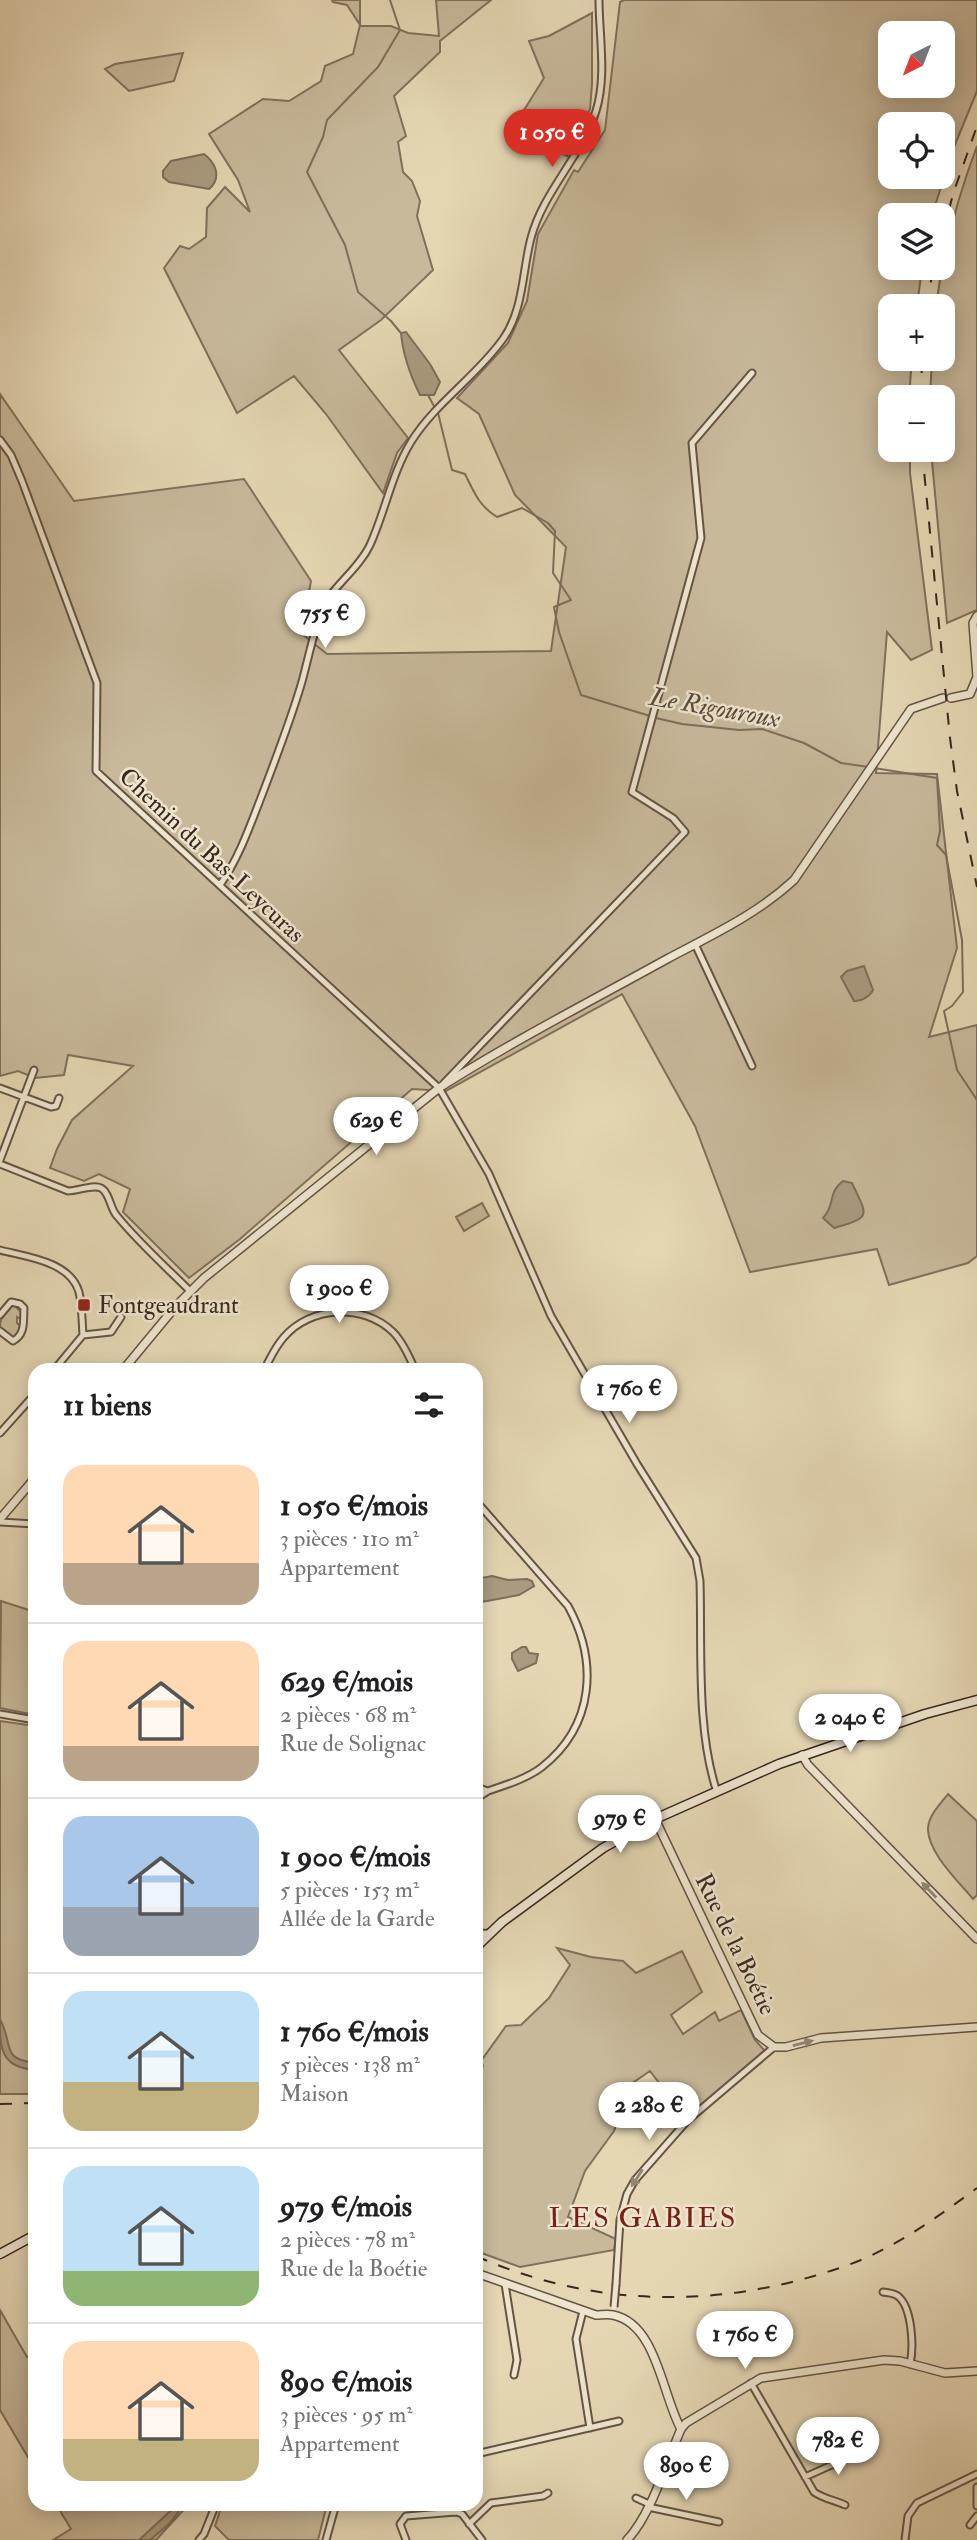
<!DOCTYPE html>
<html lang="fr">
<head>
<meta charset="utf-8">
<style>
	body { margin:0; font-family:"IM FELL Double Pica",serif; background:#f2f2f2; color:#202124; height:100vh; display:flex; flex-direction:column; font-size:26px; white-space:nowrap }
	* { box-sizing:border-box; margin:0 }
	p { font-size:23px; color:#757577 }
	.icon { flex:none; width:38px; height:38px; fill:none; stroke:currentColor; stroke-width:2; stroke-linecap:round; stroke-linejoin:round }
	.map { position:relative; flex:1; overflow:hidden }
	.side { position:absolute; left:28px; top:1363px; width:455px; height:1148px; display:flex; flex-direction:column; background:#fff; border-radius:21px; box-shadow:0 4px 18px #0003 }
	.side>* { flex:none }
	.needle { width:46px; rotate:222deg }
	.tools { position:absolute; left:878px; top:21px; display:grid; gap:14px }
	.tools a { display:grid; place-items:center; width:77px; height:77px; border-radius:14px; background:#fff; box-shadow:0 4px 18px #0003; font-size:35px }
	.price { position:absolute; translate:-50% -60px; padding:0 16px; border-radius:24px; background:#fff; color:#222; font-size:23px; line-height:46px; filter:drop-shadow(0 2px 4px #0008) }
	.price::after { content:''; position:absolute; left:50%; top:42px; width:21px; height:16px; margin-left:-10px; background:inherit; clip-path:polygon(0 0,100% 0,50% 100%) }
	.price.on { background:#d93025; color:#fff }
	ul { padding:0; list-style:none }
	li { display:flex; align-items:center; gap:21px; height:175px; padding:0 35px }
	li+li { border-top:2px solid #e0e0e0 }
	li span { display:grid; place-items:center; flex:none; width:196px; height:140px; border-radius:21px; color:#555 }
	li>.icon { margin-inline-start:auto }
	span .icon { width:84px; height:84px; fill:#fffc; stroke-width:1 }
	li b { font-size:30px }
	h2 { display:flex; justify-content:space-between; align-items:center; height:84px; padding:0 35px; font-size:30px }
	.map>svg:first-child { display:block }
</style>
</head>
<body>
<div class="map">
<svg width="977" height="2540" viewBox="0 0 977 2540">
	<rect width="100%" height="100%" fill="#e5d7b4"/>
	<filter id="stains"><feTurbulence type="fractalNoise" baseFrequency=".00286" numOctaves="4"/><feColorMatrix values="0 0 0 0 .2 0 0 0 0 .09 0 0 0 0 .02 0 0 0 .5 -.17"/></filter>
	<radialGradient id="worn" r=".72"><stop offset=".6" stop-color="#630" stop-opacity="0"/><stop offset="1" stop-color="#630" stop-opacity=".3"/></radialGradient>
	<path fill="#c8b99b" stroke="#81705d" stroke-width="2" fill-rule="evenodd" d="M 332,0 L 360,0 L 360,26 L 391,26 L 408,33 L 439,36 L 436,0 L 491,0 L 440,41 L 440,52 L 394,96 L 406,136 L 398,142 L 403,172 L 412,181 L 420,201 L 417,216 L 433,270 L 381,320 L 339,350 L 408,438 L 397,453 L 383,493 L 326,414 L 294,376 L 237,413 L 164,268 L 180,246 L 189,249 L 206,237 L 207,208 L 225,187 L 250,212 L 238,180 L 209,134 L 263,99 L 289,101 L 321,81 L 325,66 L 353,54 L 360,25 L 347,5 L 333,2 Z
		M 624,0 L 977,0 L 977,91 L 954,147 L 932,215 L 891,215 L 891,268 L 922,268 L 917,306 L 891,306 L 891,359 L 912,359 L 909,397 L 891,397 L 891,450 L 910,450 L 910,473 L 932,650 L 911,660 L 887,632 L 876,773 L 937,774 L 957,948 L 929,1037 L 977,1025 L 977,1256 L 968,1263 L 889,1285 L 877,1249 L 750,1272 L 695,1126 L 622,994 L 446,1091 L 412,1089 L 240,1239 L 189,1278 L 123,1212 L 130,1189 L 99,1174 L 84,1181 L 50,1168 L 57,1149 L 72,1120 L 133,1066 L 68,1055 L 64,1075 L 35,1078 L 18,1071 L 0,1076 L 0,394 L 74,501 L 244,479 L 311,581 L 301,633 L 327,654 L 551,651 L 566,547 L 515,495 L 479,414 L 457,398 L 508,343 L 527,301 L 538,234 L 574,170 L 578,172 L 605,130 L 620,2 ZM 891,33 L 943,33 L 943,86 L 891,86 ZM 891,124 L 943,124 L 943,177 L 891,177 Z
		M 592,13 L 592,84 L 590,109 L 567,156 L 511,131 L 544,78 L 529,41 L 549,36 Z
		M 183,53 L 174,81 L 129,91 L 105,69 L 115,64 Z
		M 977,146 L 977,610 L 947,623 L 931,450 L 943,450 L 943,397 L 930,397 L 932,359 L 943,359 L 943,306 L 936,306 C 943,252 957,199 977,146 Z
		M 482,1203 L 489,1216 L 464,1231 L 456,1217 Z
		M 14,1305 L 21,1312 L 21,1319 L 17,1317 L 17,1323 L 20,1326 L 17,1336 L 11,1337 L 0,1328 C 0,1319 4,1308 14,1305 Z
		M 1,1601 L 35,1612 L 35,1715 L 0,1708 Z
		M 0,1721 L 35,1726 L 35,2094 L 0,2094 Z
		M 948,1794 L 977,1821 L 977,1895 L 973,1899 C 959,1882 927,1852 928,1828 C 929,1815 940,1804 948,1794 Z
		M 557,1948 L 591,1957 L 623,1961 L 636,1973 L 682,1951 L 702,1992 L 671,2015 L 683,2034 L 715,2012 L 719,2021 L 741,2010 L 755,2040 L 765,2051 L 686,2118 L 650,2071 L 631,2084 L 614,2131 L 585,2171 L 568,2217 L 616,2239 L 614,2250 L 520,2267 L 476,2251 L 476,2082 L 483,2066 L 481,2061 L 506,2026 L 521,2025 L 549,1998 L 570,1965 Z
		M 0,2310 L 27,2357 L 35,2354 L 35,2469 L 0,2410 Z
		M 56,2504 L 189,2504 L 156,2540 L 53,2540 L 71,2529 Z
		M 214,2504 L 327,2504 L 318,2540 L 229,2540 L 215,2526 L 221,2508 Z"/>
	<path fill="#ab9c81" stroke="#7e6e5a" stroke-width="2" d="M 204,154 C 216,163 222,178 209,189 L 169,182 L 163,177 L 163,171 L 171,161 Z
		M 406,332 L 430,364 L 440,382 L 434,395 L 420,395 C 410,375 403,356 401,333 Z
		M 864,966 L 873,990 C 870,996 861,1002 854,1001 L 841,977 L 847,971 Z
		M 843,1181 L 852,1183 C 868,1217 872,1217 834,1228 L 823,1218 C 836,1204 827,1193 843,1181 Z
		M 492,1576 L 508,1580 L 527,1579 L 532,1581 L 534,1586 L 519,1595 L 476,1603 L 476,1579 Z
		M 522,1647 L 526,1647 L 529,1653 L 538,1654 L 536,1663 L 518,1671 L 512,1659 L 512,1653 Z
		M 0,2019 C 14,2045 0,2059 35,2063 L 35,2070 C 0,2067 0,2048 0,2019 Z
		M 178,2504 L 184,2504 L 170,2523 L 150,2540 L 139,2540 Z"/>
	<g fill="none" stroke-linecap="round" stroke-linejoin="round">
		<path stroke="#7e6e5a" stroke-width="2" d="M 390,0 L 400,30 L 378,67 L 327,120 L 323,137 L 307,172 L 345,245 L 358,292 L 391,321 L 400,332
			M 428,395 L 435,408
			M 438,413 L 452,470 L 465,474 C 474,492 479,506 497,517 L 522,508 L 548,523 L 555,531 L 553,573 L 571,600 L 554,607 L 559,632 L 581,695 L 650,716
			M 656,718 L 682,724 L 739,730 L 762,729 L 804,743 L 841,763 L 869,767
			M 874,768 L 937,778 L 940,831 L 937,845 L 946,855 L 962,940 L 963,992 L 952,1006 L 944,1011 L 957,1070 L 977,1100"/>
		<defs>
			<path id="minor" d="M 0,440 L 11,455 L 22,481 L 97,683 L 96,771 L 439,1088 L 489,1174 L 551,1316 L 637,1464 L 696,1558 L 700,1581 C 702,1647 696,1730 717,1792
				M 220,885 C 239,858 250,826 262,795 C 276,758 290,722 301,685 C 307,665 316,619 325,603 C 338,582 359,568 370,545 C 385,512 392,473 411,442 C 435,403 476,377 503,339 C 524,309 522,272 531,238 C 543,192 581,157 596,111 C 607,76 599,35 599,0
				M 695,944 L 752,1066
				M 444,1083 L 685,832 L 673,818 L 632,792 L 701,538 L 692,443 L 752,373
				M 0,1088 L 51,1107 L 56,1106 L 59,1098
				M 0,1160 L 34,1070
				M 0,1164 L 68,1191 C 78,1191 93,1184 101,1188 C 110,1193 110,1209 117,1216 C 139,1243 166,1267 190,1291
				M 0,1250 C 26,1257 70,1261 79,1292 C 82,1305 82,1321 83,1335 L 54,1370
				M 0,1315 L 11,1302 L 20,1304 L 24,1308 C 23,1321 26,1334 13,1341 L 0,1331
				M 83,1335 L 111,1332 L 121,1317
				M 264,1370 C 270,1359 275,1347 284,1337 C 311,1306 363,1303 393,1332 C 403,1342 410,1358 415,1370
				M 0,1433 L 35,1394
				M 31,1483 L 35,1508
				M 476,1501 L 568,1606 C 598,1661 595,1725 542,1767 C 528,1778 506,1785 488,1791
				M 0,1522 L 35,1524
				M 0,1714 L 35,1720
				M 476,1787 L 488,1791 L 476,1799
				M 476,1934 L 488,1933
				M 505,2284 L 517,2360 L 514,2375
				M 616,2284 L 620,2220 L 627,2194 L 635,2180 L 687,2121 L 774,2047
				M 883,2292 C 888,2293 895,2293 899,2297 C 912,2309 914,2347 910,2364
				M 583,2311 L 576,2339 L 590,2428
				M 751,2383 L 814,2492 C 824,2499 834,2500 845,2505
				M 476,2454 L 619,2421
				M 805,2477 L 845,2459 L 851,2451
				M 476,2484 L 476,2485
				M 977,2487 L 977,2506
				M 636,2498 L 649,2504
				M 648,2507 L 719,2522
				M 469,2524 L 491,2503 L 543,2496 L 548,2493
				M 970,2525 L 977,2516
				M 199,2540 L 204,2534 L 216,2504
				M 326,2540 L 336,2504
				M 406,2540 L 400,2524 L 406,2516 L 456,2512 L 462,2514 L 482,2540
				M 905,2540 L 908,2516 L 917,2503 L 977,2474"/>
			<path id="tertiary" d="M 951,698 L 970,694 L 977,677 L 973,623 L 977,616
				M 123,1370 L 176,1306 L 204,1278 L 439,1088 C 513,1041 591,1001 667,959 C 712,935 756,915 794,880 L 911,709 L 943,698
				M 0,1519 L 35,1478
				M 802,1755 L 808,1765 L 977,1939
				M 655,1819 L 758,2035 L 774,2047 L 786,2047 L 821,2038 L 977,2027
				M 476,2276 L 482,2275 L 596,2315 C 601,2315 608,2314 613,2315 C 657,2324 662,2395 681,2429
				M 627,2540 C 651,2515 667,2461 681,2429 L 686,2423 L 761,2378 L 884,2360 L 900,2361 L 945,2373 L 977,2371"/>
			<path id="secondary" d="M 476,1947 L 502,1922 L 603,1848 L 655,1819 L 779,1764 L 925,1714 L 977,1700
				M 0,2254 L 35,2235"/>
		</defs>
		<use href="#minor" stroke="#655444" stroke-width="9"/>
		<use href="#tertiary" stroke="#655444" stroke-width="10"/>
		<use href="#secondary" stroke="#3a281f" stroke-width="11"/>
		<use href="#minor" stroke="#eee5ce" stroke-width="5"/>
		<use href="#tertiary" stroke="#eee5ce" stroke-width="7"/>
		<use href="#secondary" stroke="#eee5ce" stroke-width="8"/>
		<path stroke="#3a281f" stroke-width="2" stroke-dasharray="12 12" stroke-linecap="butt" d="M 943,233 L 953,194 L 977,126
			M 927,306 L 933,268
			M 921,397 L 922,359
			M 922,450 L 950,738 L 957,791 L 977,887
			M 0,2104 L 35,2103
			M 476,2256 C 584,2304 701,2309 814,2276 C 838,2269 862,2261 884,2249 C 917,2232 947,2210 977,2188"/>
		<defs>
			<path id="minor-bridge" d="M 614,2307 L 616,2284"/>
		</defs>
		<use href="#minor-bridge" stroke="#655444" stroke-width="9" stroke-linecap="butt"/>
		<use href="#minor-bridge" stroke="#eee5ce" stroke-width="5"/>
	</g>
	<defs><path id="oneway-solid" d="M-6-.8H1V-3.2L6.5 0L1 3.2V.8H-6Z" transform="scale(1.75)"/></defs>
	<g fill="#948676">
		<use href="#oneway-solid" transform="translate(929 1890) rotate(-134)"/>
		<use href="#oneway-solid" transform="translate(803 2043) rotate(-14)"/>
		<use href="#oneway-solid" transform="translate(637 2178) rotate(123)"/>
	</g>
	<rect fill="#8f2418" stroke="#eee5ce" stroke-width="2.5" x="77" y="1298" width="14" height="14" rx="3.5"/>
	<g text-anchor="middle" stroke-width="5" stroke-linejoin="round" paint-order="stroke">
		<g font-size="24" fill="#3a281f" stroke="#eee5ce">
			<text transform="translate(212 855) rotate(43)" y="8">Chemin du Bas-Leycuras</text>
			<text transform="translate(736 1944) rotate(64)" y="8">Rue de la Boétie</text>
		</g>
		<g font-size="24" fill="#3a281f" stroke="#eee5ce" text-anchor="start">
			<text x="98" y="1313">Fontgeaudrant</text>
		</g>
		<g font-size="26" font-style="italic" fill="#5c4b3c" stroke="#eee5ce">
			<text transform="translate(715 707) rotate(10)" y="9">Le Rigouroux</text>
		</g>
		<g font-size="28" letter-spacing="2" fill="#7a1f14" stroke="#eee5ce">
			<text x="643" y="2227">LES GABIES</text>
		</g>
	</g>
	<rect width="100%" height="100%" filter="url(#stains)"/>
	<rect width="100%" height="100%" fill="url(#worn)"/>
</svg>
<div class="tools">
<a><svg class="needle" viewBox="-14 -14 28 28"><path d="M0-13l5 13h-10z" fill="#e53935"/><path d="M0 13l5-13h-10z" fill="#757577"/></svg></a>
<a><svg class="icon" aria-label="locate" viewBox="0 0 24 24"><circle cx="12" cy="12" r="6"/><path d="M12 2v4M12 18v4M2 12h4M18 12h4"/></svg></a>
<a><svg class="icon" aria-label="layers" viewBox="0 0 24 24"><path d="M12 4l9 5-9 5-9-5zM3 14l9 5 9-5"/></svg></a>
<a>+</a>
<a>−</a>
</div>
<b class="price on" style="left:552px;top:169px">1 050 €</b>
<b class="price" style="left:325px;top:650px">755 €</b>
<b class="price" style="left:376px;top:1157px">629 €</b>
<b class="price" style="left:339px;top:1325px">1 900 €</b>
<b class="price" style="left:629px;top:1425px">1 760 €</b>
<b class="price" style="left:850px;top:1754px">2 040 €</b>
<b class="price" style="left:620px;top:1855px">979 €</b>
<b class="price" style="left:649px;top:2142px">2 280 €</b>
<b class="price" style="left:745px;top:2371px">1 760 €</b>
<b class="price" style="left:838px;top:2477px">782 €</b>
<b class="price" style="left:686px;top:2502px">890 €</b>
<section class="side">
<h2>11 biens<svg class="icon" aria-label="filters" viewBox="0 0 24 24"><path d="M4 7h16M4 17h16"/><circle cx="9" cy="7" r="2"/><circle cx="15" cy="17" r="2"/></svg></h2>
<ul>
<li><span style="background:linear-gradient(#ffd9b3 70%,#b9a48a 0)"><svg class="icon" aria-label="home" viewBox="0 0 24 24"><path d="M3 11l9-7 9 7M6 9v11h12V9"/></svg></span><div><b>1 050 €/mois</b><p>3 pièces · 110 m²</p><p>Appartement</p></div></li>
<li><span style="background:linear-gradient(#ffd9b3 75%,#b9a48a 0)"><svg class="icon" aria-label="home" viewBox="0 0 24 24"><path d="M3 11l9-7 9 7M6 9v11h12V9"/></svg></span><div><b>629 €/mois</b><p>2 pièces · 68 m²</p><p>Rue de Solignac</p></div></li>
<li><span style="background:linear-gradient(#a9c7e8 65%,#9aa5b1 0)"><svg class="icon" aria-label="home" viewBox="0 0 24 24"><path d="M3 11l9-7 9 7M6 9v11h12V9"/></svg></span><div><b>1 900 €/mois</b><p>5 pièces · 153 m²</p><p>Allée de la Garde</p></div></li>
<li><span style="background:linear-gradient(#bfe0f5 65%,#c2b280 0)"><svg class="icon" aria-label="home" viewBox="0 0 24 24"><path d="M3 11l9-7 9 7M6 9v11h12V9"/></svg></span><div><b>1 760 €/mois</b><p>5 pièces · 138 m²</p><p>Maison</p></div></li>
<li><span style="background:linear-gradient(#bfe0f5 75%,#8fb573 0)"><svg class="icon" aria-label="home" viewBox="0 0 24 24"><path d="M3 11l9-7 9 7M6 9v11h12V9"/></svg></span><div><b>979 €/mois</b><p>2 pièces · 78 m²</p><p>Rue de la Boétie</p></div></li>
<li><span style="background:linear-gradient(#ffd9b3 70%,#c2b280 0)"><svg class="icon" aria-label="home" viewBox="0 0 24 24"><path d="M3 11l9-7 9 7M6 9v11h12V9"/></svg></span><div><b>890 €/mois</b><p>3 pièces · 95 m²</p><p>Appartement</p></div></li>
</ul>
</section>
</div>
</body>
</html>
